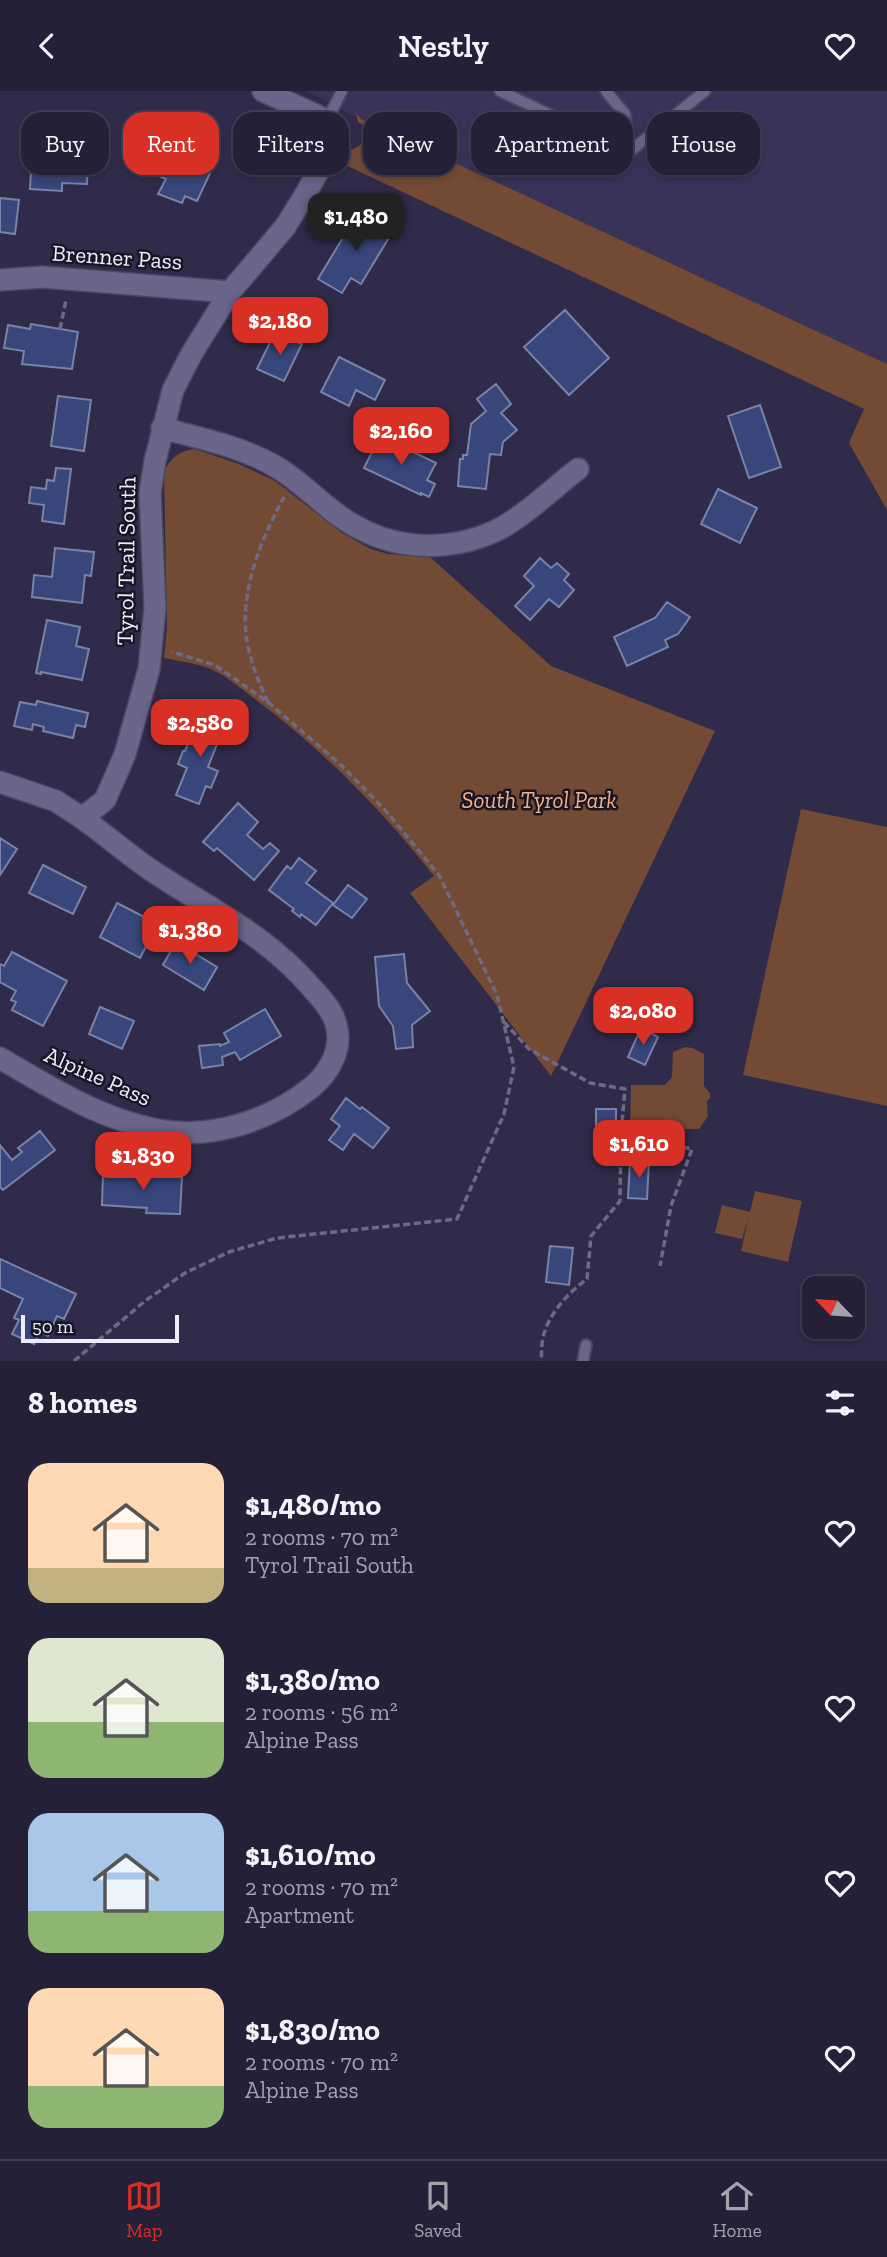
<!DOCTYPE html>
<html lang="en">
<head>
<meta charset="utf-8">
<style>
	body { margin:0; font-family:"Zilla Slab",serif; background:#2c2840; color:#f1f3f6; height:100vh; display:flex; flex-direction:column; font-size:26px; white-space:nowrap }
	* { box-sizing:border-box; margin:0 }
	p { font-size:23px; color:#a3a3ae }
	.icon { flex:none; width:38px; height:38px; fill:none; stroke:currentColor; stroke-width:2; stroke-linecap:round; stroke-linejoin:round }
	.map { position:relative; height:1270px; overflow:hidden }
	.details { display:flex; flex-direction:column; background:#242038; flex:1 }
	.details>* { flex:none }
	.guide { position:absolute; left:21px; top:21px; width:845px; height:63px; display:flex; gap:14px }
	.needle { width:46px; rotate:295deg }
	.buttons { position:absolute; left:802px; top:1185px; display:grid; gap:14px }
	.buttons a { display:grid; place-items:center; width:63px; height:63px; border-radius:14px; background:#242038; box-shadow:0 4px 10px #0003,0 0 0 2px #413e53; font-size:35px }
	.scale { position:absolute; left:21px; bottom:18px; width:158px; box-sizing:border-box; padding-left:7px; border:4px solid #edecfc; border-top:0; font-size:19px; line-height:24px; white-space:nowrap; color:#edecfc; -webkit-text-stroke:5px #181624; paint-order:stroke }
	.price { position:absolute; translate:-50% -60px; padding:0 16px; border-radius:14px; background:#d93025; color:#fff; font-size:23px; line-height:46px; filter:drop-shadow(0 2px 4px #0008) }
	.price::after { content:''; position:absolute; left:50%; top:42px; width:21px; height:16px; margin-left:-10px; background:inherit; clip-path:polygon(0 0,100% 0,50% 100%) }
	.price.current { background:#222; color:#fff }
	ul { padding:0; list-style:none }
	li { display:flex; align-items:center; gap:21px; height:175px; padding:0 28px }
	li span { display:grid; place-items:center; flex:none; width:196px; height:140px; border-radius:21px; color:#555 }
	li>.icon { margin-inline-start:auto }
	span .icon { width:84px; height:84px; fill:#fffc; stroke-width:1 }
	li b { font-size:30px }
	h2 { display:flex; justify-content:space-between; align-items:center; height:84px; padding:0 28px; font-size:30px }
	.chip { padding:0 24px; border-radius:21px; background:#242038; box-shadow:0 4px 10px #0003,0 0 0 2px #413e53; font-size:24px; line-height:63px }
	.chip.current { background:#d93025; color:#fff }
	header { display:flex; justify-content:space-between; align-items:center; height:91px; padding:0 28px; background:#242038; font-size:32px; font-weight:600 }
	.menu { display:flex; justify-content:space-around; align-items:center; height:98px; border-top:2px solid #413e53; background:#242038; font-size:19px; color:#a3a3ae }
	.menu a { display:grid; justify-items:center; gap:4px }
	.menu .current { color:#d93025 }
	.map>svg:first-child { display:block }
</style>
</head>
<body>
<header><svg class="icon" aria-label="back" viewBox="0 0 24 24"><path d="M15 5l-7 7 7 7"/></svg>Nestly<svg class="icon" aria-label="heart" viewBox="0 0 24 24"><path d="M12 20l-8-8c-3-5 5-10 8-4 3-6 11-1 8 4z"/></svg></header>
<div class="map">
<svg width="887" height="1270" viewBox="0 0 887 1270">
	<rect width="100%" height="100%" fill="#302b4a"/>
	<path fill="#393359" d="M 306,0 L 887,0 L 887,273 L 363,29 Z"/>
	<path fill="#734b34" d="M 356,23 L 363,29 L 887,273 L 887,419 L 849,352 L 864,318 L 337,70 C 347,55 359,62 370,42 L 367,36 L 358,31 Z
		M 194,358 L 239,373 L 275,390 L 342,442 L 371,458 L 388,463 L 430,466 L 551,575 L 715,640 L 551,985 L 410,802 L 434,785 C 382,719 323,659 255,608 C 241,598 227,585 211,578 C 196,572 179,570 164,567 L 167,536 L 164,380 C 171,367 179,360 194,358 Z
		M 801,718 L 887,736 L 887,1015 L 743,984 Z
		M 685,956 L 692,957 L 704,963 L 704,995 L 710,1002 L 710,1007 L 707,1010 L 708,1025 L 699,1038 L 630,1038 L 631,994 L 665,994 L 672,986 L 673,961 Z
		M 755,1100 L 802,1110 L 788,1171 L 741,1160 L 748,1128 L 742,1148 L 715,1142 L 722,1114 L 750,1121 Z"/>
	<path fill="#38467c" stroke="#7883a7" stroke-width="2" d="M 34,22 L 66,23 L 63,65 L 88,66 L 87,93 L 62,92 L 62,100 L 30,98 Z
		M 158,53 L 181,64 L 182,61 L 199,69 L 198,71 L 212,78 L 197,110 L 185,105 L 182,112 L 158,103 L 166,88 L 146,79 Z
		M 0,107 L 19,109 L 15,143 L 0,141 Z
		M 359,120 L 393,140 L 361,193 L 351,187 L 342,202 L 318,188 Z
		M 565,219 L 609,267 L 569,304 L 524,256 Z
		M 31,233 L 78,241 L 72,278 L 22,273 L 24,260 L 4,257 L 8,234 L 30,238 Z
		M 275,241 L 302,253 L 284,290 L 257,278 Z
		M 339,266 L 385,289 L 375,309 L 356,299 L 349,315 L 321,301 Z
		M 496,293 L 511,313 L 501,322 L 517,339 L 503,351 L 501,364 L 490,363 L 486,398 L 458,395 L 460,368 L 463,368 L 463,364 L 467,364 L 471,333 L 486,320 L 477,308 Z
		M 58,305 L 91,309 L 84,360 L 51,355 Z
		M 760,314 L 781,376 L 749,387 L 728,325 Z
		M 380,345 L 436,372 L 427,389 L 435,393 L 429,406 L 421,402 L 421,404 L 364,377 Z
		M 56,377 L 71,378 L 64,433 L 42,430 L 44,414 L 29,412 L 31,396 L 46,398 L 47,389 L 54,390 Z
		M 718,398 L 757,417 L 740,452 L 701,433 Z
		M 55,457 L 94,461 L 91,485 L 85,484 L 82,512 L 32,506 L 34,484 L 52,486 Z
		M 540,467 L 551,477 L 557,472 L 569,483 L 564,489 L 574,499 L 559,516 L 549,508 L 530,529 L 515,515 L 534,495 L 524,485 Z
		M 667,511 L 690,526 L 678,543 L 665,549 L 668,556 L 627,575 L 614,546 L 655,527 Z
		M 47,529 L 80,536 L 76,555 L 89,558 L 82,589 L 41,581 L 41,583 L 36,582 Z
		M 37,610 L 88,622 L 85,636 L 76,634 L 73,647 L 43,640 L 44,636 L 33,633 L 32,639 L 14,635 L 20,611 L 36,614 Z
		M 201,623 L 225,633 L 208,676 L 218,680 L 211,697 L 206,695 L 199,713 L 176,704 L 187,677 L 178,673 L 183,660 L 185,660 Z
		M 238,712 L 258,731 L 247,744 L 263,758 L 270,752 L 279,760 L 254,789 L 217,757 L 214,760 L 203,751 Z
		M 0,747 L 17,758 L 0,784 Z
		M 299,767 L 316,780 L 306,792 L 333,812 L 316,834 L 301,823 L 300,826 L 292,820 L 294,818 L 269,799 L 287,775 L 291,778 Z
		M 43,774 L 86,796 L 73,823 L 29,802 Z
		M 348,794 L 367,808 L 352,827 L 333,814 Z
		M 117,812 L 158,833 L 140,867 L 100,846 Z
		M 176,851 L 217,876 L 204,899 L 163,874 Z
		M 12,861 L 67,890 L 43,935 L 12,919 L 16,911 L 11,909 L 16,900 L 0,891 L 0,873 L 4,875 Z
		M 404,863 L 407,892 L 430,920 L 412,934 L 413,956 L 396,958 L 393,935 L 379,915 L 375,866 Z
		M 100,916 L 134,930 L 122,958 L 89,943 Z
		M 265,918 L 281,945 L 240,969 L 235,961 L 222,966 L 223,974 L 202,977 L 199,955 L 220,953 L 220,955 L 229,951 L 224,942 Z
		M 641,937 L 658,946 L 645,974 L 628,966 Z
		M 346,1007 L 360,1018 L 362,1016 L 389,1037 L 373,1057 L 354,1043 L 343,1059 L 329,1049 L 340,1035 L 331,1028 Z
		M 596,1018 L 616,1018 L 616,1044 L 596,1044 Z
		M 40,1040 L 55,1059 L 3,1099 L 0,1096 L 0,1054 L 12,1069 L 22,1061 L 18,1057 Z
		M 630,1070 L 649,1070 L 647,1108 L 628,1107 Z
		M 103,1082 L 182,1086 L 180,1123 L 146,1122 L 147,1117 L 102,1114 Z
		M 550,1155 L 573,1157 L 569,1194 L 546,1191 Z
		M 0,1168 L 76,1203 L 64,1228 L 57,1225 L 48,1245 L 40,1241 L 34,1253 L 12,1243 L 19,1229 L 14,1227 L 23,1208 L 0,1197 Z"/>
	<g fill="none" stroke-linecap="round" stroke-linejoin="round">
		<defs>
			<path id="service" d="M 500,0 L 629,61
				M 606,0 L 625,23 L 629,61 L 705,0
				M 327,29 L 342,0
				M 583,1270 L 586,1254"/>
			<path id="minor" d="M 0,189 L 42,186 L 230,201
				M 162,337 C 199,347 239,355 273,374 C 304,391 327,421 359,437 C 399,459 451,460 493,441 C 522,428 552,398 578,378
				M 0,691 L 56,710 L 82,727 L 105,709 L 116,684 L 125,663 L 149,578 L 155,517 L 150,402 L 155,370 L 173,299 L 192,262 L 230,201 L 285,136 L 305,104 L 329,61 L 327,29 L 263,0
				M 0,967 C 49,996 102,1029 159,1039 C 212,1049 271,1029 312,996 C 331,980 344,955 335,930 C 331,917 320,906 311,896 C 264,841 203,815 145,775 C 123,759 103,742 82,727"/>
		</defs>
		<use href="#service" stroke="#4c4761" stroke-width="14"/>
		<use href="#minor" stroke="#4c4761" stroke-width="24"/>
		<path stroke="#6e6a84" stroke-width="3.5" stroke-dasharray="7 3.5" stroke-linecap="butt" d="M 60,238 L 66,209
			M 268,611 C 259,592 252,575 248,555 C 237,504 261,449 284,406
			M 504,931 L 529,958 L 590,992 L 625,998 L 621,1043 L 620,1110 L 591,1145 L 587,1188 C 568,1202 548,1223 543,1247 C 541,1254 542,1263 541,1270
			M 621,1043 L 692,1058 L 671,1115 L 660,1175
			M 74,1270 L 145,1210 L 185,1182 L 229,1161 L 277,1147 L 457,1128 L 504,1023 L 514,976 L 497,904 L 439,784 L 385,719 L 341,674 L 269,612 L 215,574 L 172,561"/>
		<use href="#service" stroke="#6a6589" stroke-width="10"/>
		<use href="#minor" stroke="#6a6589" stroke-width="21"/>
	</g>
	<g text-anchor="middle" stroke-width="5" stroke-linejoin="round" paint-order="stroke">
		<g font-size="23" fill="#edecfc" stroke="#181624">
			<text transform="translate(117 166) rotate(4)" y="8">Brenner Pass</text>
			<text transform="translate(126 470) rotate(-89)" y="8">Tyrol Trail South</text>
			<text transform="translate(98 985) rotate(24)" y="8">Alpine Pass</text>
		</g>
		<g font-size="23" font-style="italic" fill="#f5b089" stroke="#181624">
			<text x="539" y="717">South Tyrol Park</text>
		</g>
	</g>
</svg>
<div class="buttons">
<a><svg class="needle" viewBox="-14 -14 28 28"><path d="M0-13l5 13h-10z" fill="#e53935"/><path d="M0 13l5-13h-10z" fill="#a3a3ae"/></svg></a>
</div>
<div class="scale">50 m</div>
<b class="price current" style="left:356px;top:162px">$1,480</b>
<b class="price" style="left:280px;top:266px">$2,180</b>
<b class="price" style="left:401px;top:376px">$2,160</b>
<b class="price" style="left:200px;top:668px">$2,580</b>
<b class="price" style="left:190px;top:875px">$1,380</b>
<b class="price" style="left:643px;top:956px">$2,080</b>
<b class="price" style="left:639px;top:1089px">$1,610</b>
<b class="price" style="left:143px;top:1101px">$1,830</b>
<div class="guide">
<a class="chip">Buy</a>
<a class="chip current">Rent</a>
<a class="chip">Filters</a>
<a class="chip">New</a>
<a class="chip">Apartment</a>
<a class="chip">House</a>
</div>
</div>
<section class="details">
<h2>8 homes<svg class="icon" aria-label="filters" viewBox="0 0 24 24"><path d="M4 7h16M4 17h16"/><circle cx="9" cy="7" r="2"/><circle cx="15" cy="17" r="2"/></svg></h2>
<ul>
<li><span style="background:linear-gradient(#ffd9b3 75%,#c2b280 0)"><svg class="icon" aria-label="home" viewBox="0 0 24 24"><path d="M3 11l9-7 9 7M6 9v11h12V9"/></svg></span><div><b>$1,480/mo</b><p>2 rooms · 70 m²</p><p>Tyrol Trail South</p></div><svg class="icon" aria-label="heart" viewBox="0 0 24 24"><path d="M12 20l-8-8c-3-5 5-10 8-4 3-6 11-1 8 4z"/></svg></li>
<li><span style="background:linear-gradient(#dfe7d0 60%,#8fb573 0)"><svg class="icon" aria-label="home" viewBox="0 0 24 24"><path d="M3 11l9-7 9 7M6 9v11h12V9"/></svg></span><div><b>$1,380/mo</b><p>2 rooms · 56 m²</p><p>Alpine Pass</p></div><svg class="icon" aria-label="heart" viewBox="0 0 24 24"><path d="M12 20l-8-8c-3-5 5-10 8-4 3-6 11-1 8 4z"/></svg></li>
<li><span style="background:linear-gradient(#a9c7e8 70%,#8fb573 0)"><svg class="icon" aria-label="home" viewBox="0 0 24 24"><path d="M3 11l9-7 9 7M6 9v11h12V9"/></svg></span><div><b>$1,610/mo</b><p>2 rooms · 70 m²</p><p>Apartment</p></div><svg class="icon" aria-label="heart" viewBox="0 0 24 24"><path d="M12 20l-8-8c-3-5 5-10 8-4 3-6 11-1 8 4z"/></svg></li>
<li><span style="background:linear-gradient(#ffd9b3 70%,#8fb573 0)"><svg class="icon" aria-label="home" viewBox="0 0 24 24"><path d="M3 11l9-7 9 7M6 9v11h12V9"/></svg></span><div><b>$1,830/mo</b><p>2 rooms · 70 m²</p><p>Alpine Pass</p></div><svg class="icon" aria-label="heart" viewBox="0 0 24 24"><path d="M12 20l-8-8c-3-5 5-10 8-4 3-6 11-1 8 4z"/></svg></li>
</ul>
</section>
<nav class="menu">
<a class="current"><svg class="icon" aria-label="map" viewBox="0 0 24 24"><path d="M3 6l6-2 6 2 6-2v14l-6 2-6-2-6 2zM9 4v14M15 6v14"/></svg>Map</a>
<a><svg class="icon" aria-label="saved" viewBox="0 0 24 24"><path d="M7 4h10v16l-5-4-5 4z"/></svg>Saved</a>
<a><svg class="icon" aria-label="home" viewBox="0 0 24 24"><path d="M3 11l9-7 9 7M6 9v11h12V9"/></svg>Home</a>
</nav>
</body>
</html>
